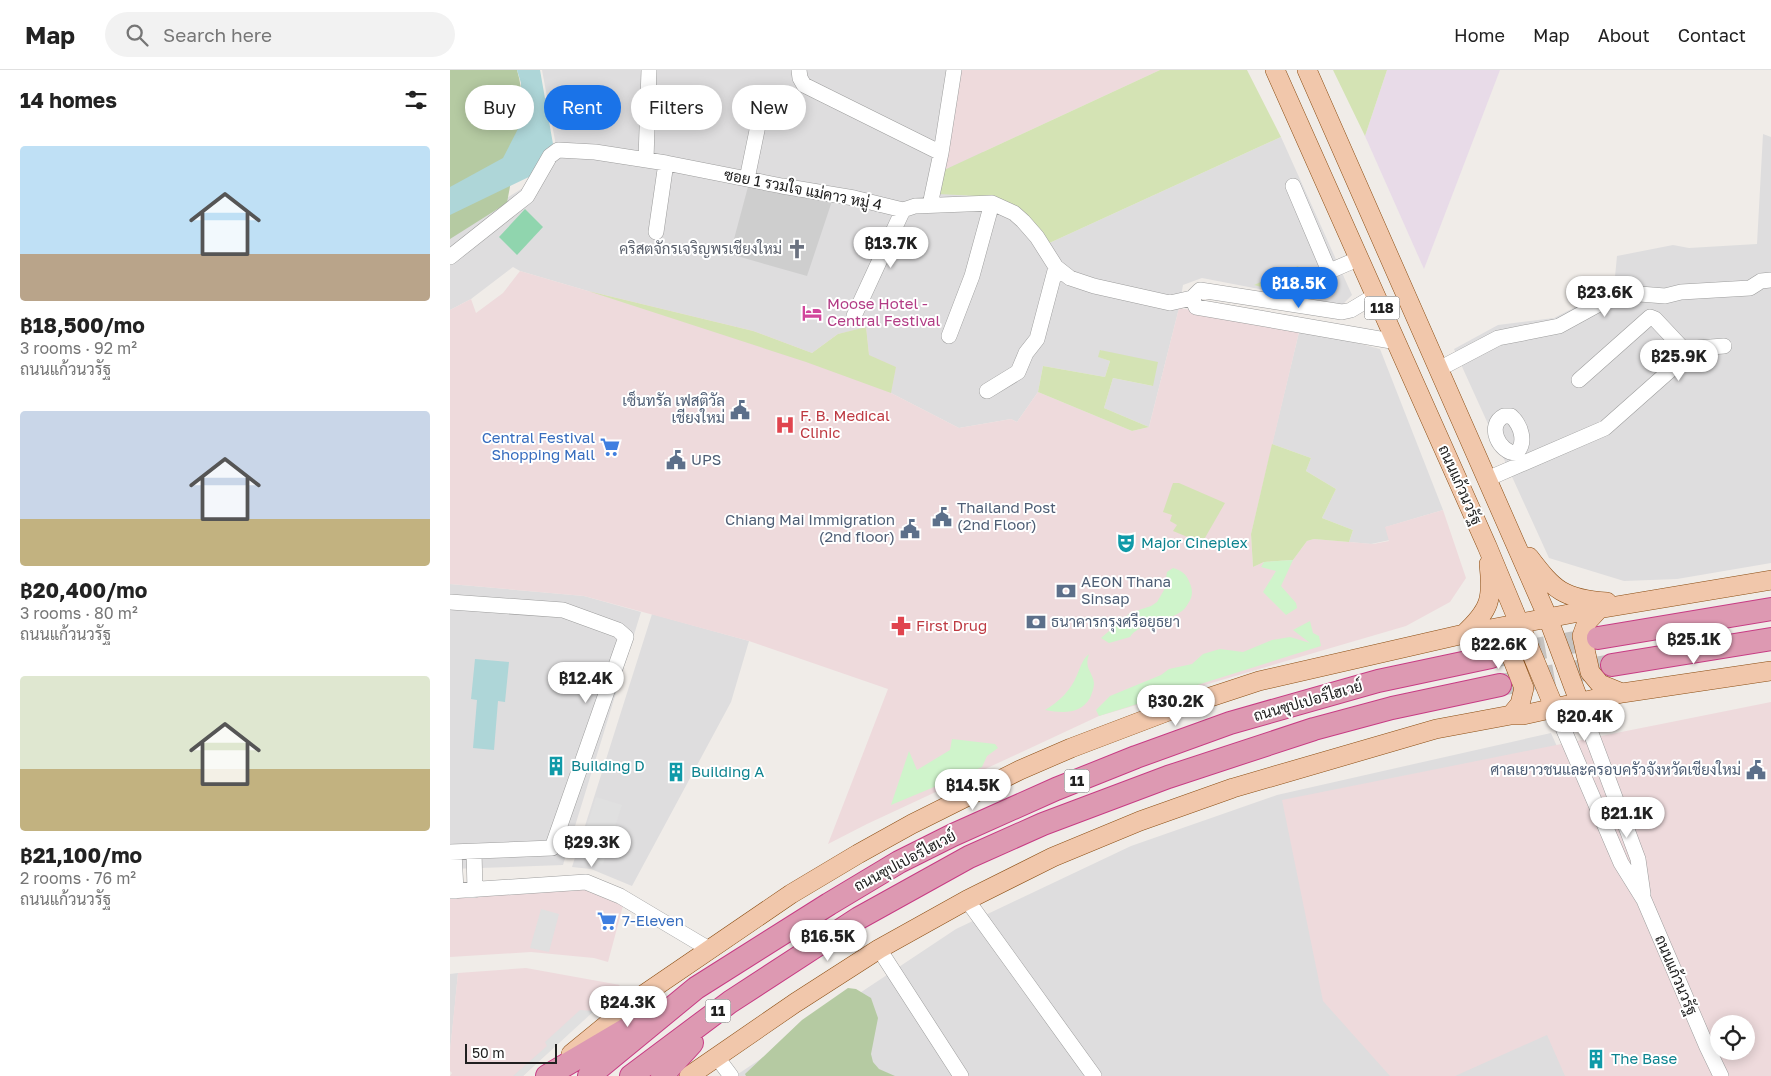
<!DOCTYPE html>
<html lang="en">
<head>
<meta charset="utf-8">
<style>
	body { margin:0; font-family:"Golos Text",Sarabun,sans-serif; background:#f2f2f2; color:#222; height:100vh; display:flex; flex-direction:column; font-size:19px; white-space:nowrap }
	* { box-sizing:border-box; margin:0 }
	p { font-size:16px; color:#767676 }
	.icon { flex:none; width:28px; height:28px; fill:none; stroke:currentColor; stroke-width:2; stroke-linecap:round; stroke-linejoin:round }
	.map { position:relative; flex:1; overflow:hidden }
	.panel { display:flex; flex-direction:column; background:#fff; width:450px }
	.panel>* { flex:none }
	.top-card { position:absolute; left:15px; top:15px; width:475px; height:45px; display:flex; gap:10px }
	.fabs { position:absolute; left:1260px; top:945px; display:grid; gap:10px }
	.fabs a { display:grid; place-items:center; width:45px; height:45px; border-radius:50%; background:#fff; box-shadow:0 2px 12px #0003; font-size:25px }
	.scale { position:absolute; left:15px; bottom:12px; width:92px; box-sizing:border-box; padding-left:5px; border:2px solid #202020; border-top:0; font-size:14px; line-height:18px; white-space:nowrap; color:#202020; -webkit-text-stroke:4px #fff; paint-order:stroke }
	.price { position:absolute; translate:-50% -42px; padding:0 11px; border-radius:18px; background:#fff; color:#222; font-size:16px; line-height:32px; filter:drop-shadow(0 1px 2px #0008) }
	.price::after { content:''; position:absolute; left:50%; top:30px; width:15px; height:11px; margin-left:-8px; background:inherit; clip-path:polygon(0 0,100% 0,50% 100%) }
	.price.on { background:#1a73e8; color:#fff }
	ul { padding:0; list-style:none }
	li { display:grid; align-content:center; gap:10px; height:265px; padding:0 20px }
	li span { display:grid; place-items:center; height:155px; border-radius:5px; color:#555 }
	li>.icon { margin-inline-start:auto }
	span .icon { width:90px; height:90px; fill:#fffc; stroke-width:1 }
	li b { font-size:21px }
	h2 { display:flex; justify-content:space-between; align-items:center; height:60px; padding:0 20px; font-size:21px }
	.pill { padding:0 18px; border-radius:22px; background:#fff; box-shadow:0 2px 12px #0003; font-size:18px; line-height:45px }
	.pill.on { background:#1a73e8; color:#fff }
	header { display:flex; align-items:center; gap:30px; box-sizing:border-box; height:70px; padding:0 25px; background:#fff; border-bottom:1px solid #e0e0e0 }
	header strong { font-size:24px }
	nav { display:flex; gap:28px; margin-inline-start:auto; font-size:18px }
	.search { width:350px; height:45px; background:#f2f2f2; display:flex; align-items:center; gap:12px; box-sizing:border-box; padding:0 18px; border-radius:28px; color:#767676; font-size:19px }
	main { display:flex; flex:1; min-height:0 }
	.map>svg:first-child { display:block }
</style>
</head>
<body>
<header>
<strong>Map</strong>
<div class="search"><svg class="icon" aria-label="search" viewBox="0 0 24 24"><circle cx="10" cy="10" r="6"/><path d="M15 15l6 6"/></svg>Search here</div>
<nav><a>Home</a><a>Map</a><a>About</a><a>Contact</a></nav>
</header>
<main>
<section class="panel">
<h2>14 homes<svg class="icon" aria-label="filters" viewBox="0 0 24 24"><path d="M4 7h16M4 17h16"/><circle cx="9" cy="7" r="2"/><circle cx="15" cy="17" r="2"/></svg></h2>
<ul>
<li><span style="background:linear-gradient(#bfe0f5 70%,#b9a48a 0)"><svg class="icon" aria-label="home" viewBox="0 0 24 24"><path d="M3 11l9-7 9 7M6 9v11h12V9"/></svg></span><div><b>฿18,500/mo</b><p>3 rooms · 92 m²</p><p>ถนนแก้วนวรัฐ</p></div></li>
<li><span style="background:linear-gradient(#c9d6e8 70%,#c2b280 0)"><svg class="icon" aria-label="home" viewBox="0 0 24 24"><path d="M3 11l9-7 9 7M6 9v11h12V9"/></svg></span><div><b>฿20,400/mo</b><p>3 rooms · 80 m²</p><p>ถนนแก้วนวรัฐ</p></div></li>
<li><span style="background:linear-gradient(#dfe7d0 60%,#c2b280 0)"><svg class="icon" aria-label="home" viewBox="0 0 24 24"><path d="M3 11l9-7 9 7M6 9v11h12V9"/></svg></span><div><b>฿21,100/mo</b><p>2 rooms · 76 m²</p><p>ถนนแก้วนวรัฐ</p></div></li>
</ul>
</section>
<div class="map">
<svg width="1321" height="1006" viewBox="0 0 1321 1006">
	<rect width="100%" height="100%" fill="#f0ece8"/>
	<path fill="#deddde" d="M 92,0 L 508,0 L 547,127 L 595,175 L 831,67 L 902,225 L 892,235 L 752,208 L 733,215 L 729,238 L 699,357 L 654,338 L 663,308 L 703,316 L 651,280 L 649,287 L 660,291 L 655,307 L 593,296 L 588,322 L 567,352 L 561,349 L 509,358 L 441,323 L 419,285 L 416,258 L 388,264 L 362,283 L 303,261 L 138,221 L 70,201 L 63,197 L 21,229 L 0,240 L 0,163 L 81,113 L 106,76 Z
		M 1313,64 L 1321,67 L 1321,493 L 1227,509 L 1174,511 L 1099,488 L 1004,279 L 1048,255 L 1104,248 L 1164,217 L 1167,186 L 1223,175 L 1239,178 L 1307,174 Z
		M 850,258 L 930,279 L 993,440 L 936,457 L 940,470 L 921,474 L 899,472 L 903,460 L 872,448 L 886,419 L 856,401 L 861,388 L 822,374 Z
		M 0,514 L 134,526 L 191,542 L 113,795 L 0,799 Z
		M 202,544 L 299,571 L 281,632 L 182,816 L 141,799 L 122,797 Z
		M 1101,663 L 1254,1006 L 285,1006 L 506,859 L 681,776 L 827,725 Z
		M 8,903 L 4,944 L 0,981 L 0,904 Z"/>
	<path fill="#eedadc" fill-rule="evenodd" d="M 508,0 L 710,0 L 492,101 Z
		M 70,201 L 138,221 L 303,261 L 362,283 L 388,264 L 416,257 L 419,285 L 446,297 L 441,323 L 509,358 L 561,349 L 567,352 L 588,322 L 682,361 L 699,357 L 729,238 L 850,258 L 801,464 L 803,497 L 814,492 L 843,490 L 857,471 L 864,469 L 923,474 L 939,471 L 935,457 L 993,440 L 1016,508 L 1000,532 L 956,556 L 649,646 L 417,754 L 378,774 L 438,619 L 299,571 L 134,526 L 0,514 L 0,240 L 21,229 L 26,243 L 53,223 Z
		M 1321,632 L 1321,1006 L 1115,1006 L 1097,965 L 1005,1006 L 940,1006 L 873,931 L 832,730 ZM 1269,954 L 1296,954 L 1296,981 L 1269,981 Z
		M 135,817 L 174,832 L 158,892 L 144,888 L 81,882 L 0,887 L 0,828 Z
		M 76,898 L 170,915 L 73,1006 L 0,1006 L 2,1003 L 0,1001 L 0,981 L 8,903 Z"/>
	<path fill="#e8dbe8" d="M 937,0 L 1050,0 L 974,199 L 915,66 Z"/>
	<path fill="#cecece" d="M 299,113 L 383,128 L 357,206 L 280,184 Z"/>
	<path fill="#d4e3b4" d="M 710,0 L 797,0 L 831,67 L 595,175 L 547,127 L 488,124 L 492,101 Z
		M 883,0 L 937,0 L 915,66 Z
		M 848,196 L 858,216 L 841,225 L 804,215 Z
		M 138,221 L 303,261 L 362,283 L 388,264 L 416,257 L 419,285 L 446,297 L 441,323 L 356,292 Z
		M 650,280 L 708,292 L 703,316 L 663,308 L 654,338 L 699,357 L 682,361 L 588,322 L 593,296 L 655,307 L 660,291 L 648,287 Z
		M 822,374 L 861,388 L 856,401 L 886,419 L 872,448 L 903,460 L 899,472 L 864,469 L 857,471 L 843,490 L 814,492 L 803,497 L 801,464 Z
		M 723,413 L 729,413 L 775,433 L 752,473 L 723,461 L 727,455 L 720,451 L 722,445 L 713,442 Z"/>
	<path fill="#b5caa2" d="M 0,0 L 67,0 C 80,42 64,91 57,133 L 0,169 Z
		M 398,918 L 406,919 L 421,928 L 428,948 L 421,984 L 423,992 L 429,999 L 445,1006 L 296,1006 L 295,1004 L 352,950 Z"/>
	<path fill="#cff4cb" d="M 843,490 L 831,516 L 846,533 L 847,538 L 836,545 L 813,522 L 826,501 L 811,497 L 814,492 Z
		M 723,498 C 730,500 735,503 738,509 C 742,517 744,524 739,532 C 737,535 735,539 732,541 C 719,551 687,554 680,567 L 659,573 L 651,568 L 680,543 L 701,536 L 707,532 L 714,520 L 717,502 Z
		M 860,551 L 863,563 L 869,566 L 871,576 L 649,646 L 646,640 L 660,626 L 711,605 L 719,599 L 742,594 L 753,584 L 770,579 L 793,582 L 822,570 L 840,567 L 860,573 L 843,560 Z
		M 639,584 C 634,599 642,600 644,613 C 644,618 642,623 640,628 C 630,645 612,643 595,640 C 609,632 621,620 627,605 C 631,596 632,590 639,584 Z
		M 502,669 L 545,674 L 548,678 L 537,686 L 532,697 L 441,735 L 459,681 L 467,700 L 500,680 Z"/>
	<path fill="#90d5ae" d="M 75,139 L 93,157 L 67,185 L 49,167 Z"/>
	<path fill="#e0e0e0" d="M 146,727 L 172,735 L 153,794 L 127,786 Z
		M 91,839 L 109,844 L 99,882 L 80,878 Z
		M 130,940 L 144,941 L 73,1006 L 63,1006 L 97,976 L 95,972 Z"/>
	<path fill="#aed6d8" d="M 67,0 L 90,0 L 103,74 L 83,105 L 0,145 L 0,117 L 53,88 L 71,53 L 71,13 Z
		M 25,589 L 59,592 L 55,632 L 48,631 L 44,680 L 23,678 L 27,630 L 21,629 Z"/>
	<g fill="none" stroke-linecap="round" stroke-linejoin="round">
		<path stroke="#c6c3c0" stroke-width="22" stroke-dasharray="22 11" stroke-linecap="butt" d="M 1041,587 L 1148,568
			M 1050,615 L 1162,595"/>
		<defs>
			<path id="minor" d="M 349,0 L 350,8 L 354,15 L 491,83
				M 196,89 L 199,0
				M 297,109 L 312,36
				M 843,116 L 879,201
				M 480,135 L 491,83 L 504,0
				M 206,162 L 216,93
				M 0,187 L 77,126 L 100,86 L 108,80 L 145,82 L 216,93 L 332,116 L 404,128 L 453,140 L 465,136 L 542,133 L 564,143 L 573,151 L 587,167 L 606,197 L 620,208 L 644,216 L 720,233 L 742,228
				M 859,210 L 910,188
				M 926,225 L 901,240 L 892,242 L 750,220 L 742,228 L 746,237 L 947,272
				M 404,246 L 453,140
				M 499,266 L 522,206 L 542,133
				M 1234,279 L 1274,276
				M 989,299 L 1048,268 L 1109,256 L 1162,227 L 1177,223 L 1215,226 L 1231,222 L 1300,218 L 1311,211 L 1321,210
				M 537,321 L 568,302 L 576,283 L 587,269 L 606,197
				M 1054,346 L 1061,346 C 1071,355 1077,373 1066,383 C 1049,383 1036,355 1054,346 Z
				M 1037,409 L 1155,358 L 1234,288 L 1237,283 L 1205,249 L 1200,247 L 1129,310
				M 0,532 L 113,540 L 168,560 L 176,567 L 102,778 L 0,782
				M 1129,631 L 1188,789 L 1193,824
				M 1104,637 L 1171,793 L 1194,830 L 1257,977 L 1271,1006
				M 4,782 L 6,821
				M 24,782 L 25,820
				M 0,821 L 136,812 L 170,826 L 259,879
				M 517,830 L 644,1006
				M 429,879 L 511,1006
				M 266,986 L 281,1006"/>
			<path id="major" d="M 825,0 L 1037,476 L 1104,637
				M 857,0 L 1098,548 L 1129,631
				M 1079,487 C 1104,520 1113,529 1157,532
				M 1149,539 L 1137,552 L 1132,566 L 1140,602 L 1150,614 L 1172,623
				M 1026,562 L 1048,570 L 1059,580 L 1074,618 L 1070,634 L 1061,645
				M 1014,564 C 1040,540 1043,529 1039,494
				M 121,984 L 193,925 L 341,824 L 408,784 L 462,754 L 570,700 L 621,678 L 721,640 L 809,611 L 1014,564 L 1124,543 L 1321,510
				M 239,1006 L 345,933 L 429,879 L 517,830 L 603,787 L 690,751 L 783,718 L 986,659 L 1061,645 L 1073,645 L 1172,623 L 1321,601"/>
			<path id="highway" d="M 1148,568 L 1321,539
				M 1162,595 L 1321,569
				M 97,1006 L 185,954
				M 139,1006 L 246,918 L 379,834 L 449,792 L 503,765 L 606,719 L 686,687 L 780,653 L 928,611 L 1041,587
				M 181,1006 L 280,932 L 409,848 L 519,787 L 593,754 L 718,707 L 864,659 L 942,638 L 1050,615
				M 212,1006 L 242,973"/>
		</defs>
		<use href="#minor" stroke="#9d9d9d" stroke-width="16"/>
		<use href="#major" stroke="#8b4d12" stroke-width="20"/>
		<use href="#highway" stroke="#c73c84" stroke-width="24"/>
		<use href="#minor" stroke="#fff" stroke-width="15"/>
		<use href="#major" stroke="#f1c7ab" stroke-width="19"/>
		<use href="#highway" stroke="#dd99b2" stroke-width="22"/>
	</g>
	<defs>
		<symbol id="church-bare" viewBox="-9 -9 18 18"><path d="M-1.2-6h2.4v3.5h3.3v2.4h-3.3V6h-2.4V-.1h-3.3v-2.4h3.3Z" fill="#6b7280" stroke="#fff" stroke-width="2.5" paint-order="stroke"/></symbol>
		<symbol id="hotel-bare" viewBox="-9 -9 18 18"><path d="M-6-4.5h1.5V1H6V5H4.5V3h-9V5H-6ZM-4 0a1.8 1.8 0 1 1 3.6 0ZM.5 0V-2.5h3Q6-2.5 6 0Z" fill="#d1479c" stroke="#fff" stroke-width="2.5" paint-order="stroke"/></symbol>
		<symbol id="civic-bare" viewBox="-9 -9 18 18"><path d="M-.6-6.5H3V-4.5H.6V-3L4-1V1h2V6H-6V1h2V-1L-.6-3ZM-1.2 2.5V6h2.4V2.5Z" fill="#5c6f8a" stroke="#fff" stroke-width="2.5" paint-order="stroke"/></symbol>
		<symbol id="hospital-bare" viewBox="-9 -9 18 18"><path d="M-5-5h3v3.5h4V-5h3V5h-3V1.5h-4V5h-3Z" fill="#e0444e" stroke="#fff" stroke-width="2.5" paint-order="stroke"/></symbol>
		<symbol id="supermarket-bare" viewBox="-9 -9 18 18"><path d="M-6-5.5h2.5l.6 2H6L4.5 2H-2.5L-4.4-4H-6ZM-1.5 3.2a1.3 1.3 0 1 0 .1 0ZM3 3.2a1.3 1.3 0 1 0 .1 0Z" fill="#3f7fe0" stroke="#fff" stroke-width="2.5" paint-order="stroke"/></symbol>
		<symbol id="theatre-bare" viewBox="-9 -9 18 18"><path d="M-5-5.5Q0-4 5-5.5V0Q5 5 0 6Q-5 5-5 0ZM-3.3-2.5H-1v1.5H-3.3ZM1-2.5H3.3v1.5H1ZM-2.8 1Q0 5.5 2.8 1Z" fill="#0f9aa8" stroke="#fff" stroke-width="2.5" paint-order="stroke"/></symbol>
		<symbol id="bank-bare" viewBox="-9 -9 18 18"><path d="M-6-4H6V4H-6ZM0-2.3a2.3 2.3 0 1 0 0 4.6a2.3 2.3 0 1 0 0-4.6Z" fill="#5c6f8a" stroke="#fff" stroke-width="2.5" paint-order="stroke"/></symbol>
		<symbol id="pharmacy-bare" viewBox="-9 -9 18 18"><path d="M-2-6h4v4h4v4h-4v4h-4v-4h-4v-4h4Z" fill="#e0444e" stroke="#fff" stroke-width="2.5" paint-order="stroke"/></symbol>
		<symbol id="building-bare" viewBox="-9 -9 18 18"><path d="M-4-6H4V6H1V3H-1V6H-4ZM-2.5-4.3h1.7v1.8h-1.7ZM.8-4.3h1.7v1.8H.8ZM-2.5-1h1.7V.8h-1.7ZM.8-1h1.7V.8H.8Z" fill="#0f9aa8" stroke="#fff" stroke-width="2.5" paint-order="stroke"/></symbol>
	</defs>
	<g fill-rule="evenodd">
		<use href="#church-bare" x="333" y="165" width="28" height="28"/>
		<use href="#hotel-bare" x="348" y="229" width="28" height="28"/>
		<use href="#civic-bare" x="276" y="326" width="28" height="28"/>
		<use href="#hospital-bare" x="321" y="341" width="28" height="28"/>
		<use href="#supermarket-bare" x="146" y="363" width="28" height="28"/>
		<use href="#civic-bare" x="212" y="376" width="28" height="28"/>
		<use href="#civic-bare" x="478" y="433" width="28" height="28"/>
		<use href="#civic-bare" x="446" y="445" width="28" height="28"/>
		<use href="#theatre-bare" x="662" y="459" width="28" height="28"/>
		<use href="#bank-bare" x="602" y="507" width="28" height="28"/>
		<use href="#bank-bare" x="572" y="538" width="28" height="28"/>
		<use href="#pharmacy-bare" x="437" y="542" width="28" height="28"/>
		<use href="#building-bare" x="92" y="682" width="28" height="28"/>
		<use href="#civic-bare" x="1292" y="686" width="28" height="28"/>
		<use href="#building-bare" x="212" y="688" width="28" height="28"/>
		<use href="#supermarket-bare" x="143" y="837" width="28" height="28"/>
		<use href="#building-bare" x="1132" y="975" width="28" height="28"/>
	</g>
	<g text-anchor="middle" stroke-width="4" stroke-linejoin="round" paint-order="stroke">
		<g fill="#fff" stroke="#636363" stroke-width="1">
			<rect x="914.5" y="226.5" width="35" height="23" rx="4"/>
			<rect x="614.5" y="699.5" width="25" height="23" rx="4"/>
			<rect x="255.5" y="929.5" width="25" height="23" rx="4"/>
		</g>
		<g font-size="14" font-weight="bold" fill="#202020">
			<text x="932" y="243">118</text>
			<text x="627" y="716">11</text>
			<text x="268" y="946">11</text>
		</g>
		<g font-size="15" fill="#202020" stroke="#fff">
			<text transform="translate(353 120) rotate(11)" y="5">ซอย 1 รวมใจ แม่คาว หมู่ 4</text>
			<text transform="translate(1010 415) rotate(66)" y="5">ถนนแก้วนวรัฐ</text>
			<text transform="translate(858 631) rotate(-16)" y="5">ถนนซุปเปอร์ไฮเวย์</text>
			<text transform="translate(455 791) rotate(-28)" y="5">ถนนซุปเปอร์ไฮเวย์</text>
			<text transform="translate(1226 905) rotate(67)" y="5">ถนนแก้วนวรัฐ</text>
		</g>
		<g font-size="15" fill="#5b616d" stroke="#fff" text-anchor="end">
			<text x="332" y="184">คริสตจักรเจริญพรเชียงใหม่</text>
		</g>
		<g font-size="15" fill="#b23c85" stroke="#fff" text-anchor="start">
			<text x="377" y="239">Moose Hotel -<tspan x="377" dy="17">Central Festival</tspan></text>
		</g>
		<g font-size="15" fill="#4e5e75" stroke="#fff" text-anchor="start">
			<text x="275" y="336" text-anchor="end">เซ็นทรัล เฟสติวัล<tspan x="275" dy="17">เชียงใหม่</tspan></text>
			<text x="241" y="395">UPS</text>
			<text x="507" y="443">Thailand Post<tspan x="507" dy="17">(2nd Floor)</tspan></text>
			<text x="445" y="455" text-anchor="end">Chiang Mai Immigration<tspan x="445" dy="17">(2nd floor)</tspan></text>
			<text x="631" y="517">AEON Thana<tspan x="631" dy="17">Sinsap</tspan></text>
			<text x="601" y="557">ธนาคารกรุงศรีอยุธยา</text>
			<text x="1291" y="705" text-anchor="end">ศาลเยาวชนและครอบครัวจังหวัดเชียงใหม่</text>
		</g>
		<g font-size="15" fill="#be3a42" stroke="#fff" text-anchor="start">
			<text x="350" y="351">F. B. Medical<tspan x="350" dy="17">Clinic</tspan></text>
			<text x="466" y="561">First Drug</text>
		</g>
		<g font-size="15" fill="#366cbe" stroke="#fff" text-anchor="end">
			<text x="145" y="373">Central Festival<tspan x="145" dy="17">Shopping Mall</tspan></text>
			<text x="172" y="856" text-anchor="start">7-Eleven</text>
		</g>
		<g font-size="15" fill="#0d838f" stroke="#fff" text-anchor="start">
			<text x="691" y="478">Major Cineplex</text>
			<text x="121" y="701">Building D</text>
			<text x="241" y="707">Building A</text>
			<text x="1161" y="994">The Base</text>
		</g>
	</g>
</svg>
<div class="fabs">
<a><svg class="icon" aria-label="locate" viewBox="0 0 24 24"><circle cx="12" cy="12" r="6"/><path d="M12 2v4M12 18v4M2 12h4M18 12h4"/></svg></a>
</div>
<div class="scale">50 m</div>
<b class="price" style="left:441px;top:199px">฿13.7K</b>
<b class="price on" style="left:849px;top:239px">฿18.5K</b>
<b class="price" style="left:1155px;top:248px">฿23.6K</b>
<b class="price" style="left:1229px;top:312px">฿25.9K</b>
<b class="price" style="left:1244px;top:595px">฿25.1K</b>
<b class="price" style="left:1049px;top:600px">฿22.6K</b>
<b class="price" style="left:136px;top:634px">฿12.4K</b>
<b class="price" style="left:726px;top:657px">฿30.2K</b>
<b class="price" style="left:1135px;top:672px">฿20.4K</b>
<b class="price" style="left:523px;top:741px">฿14.5K</b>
<b class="price" style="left:1177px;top:769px">฿21.1K</b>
<b class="price" style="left:142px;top:798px">฿29.3K</b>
<b class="price" style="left:378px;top:892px">฿16.5K</b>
<b class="price" style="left:178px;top:958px">฿24.3K</b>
<div class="top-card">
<a class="pill">Buy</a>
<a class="pill on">Rent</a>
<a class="pill">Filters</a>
<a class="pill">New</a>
</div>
</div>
</main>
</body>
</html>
